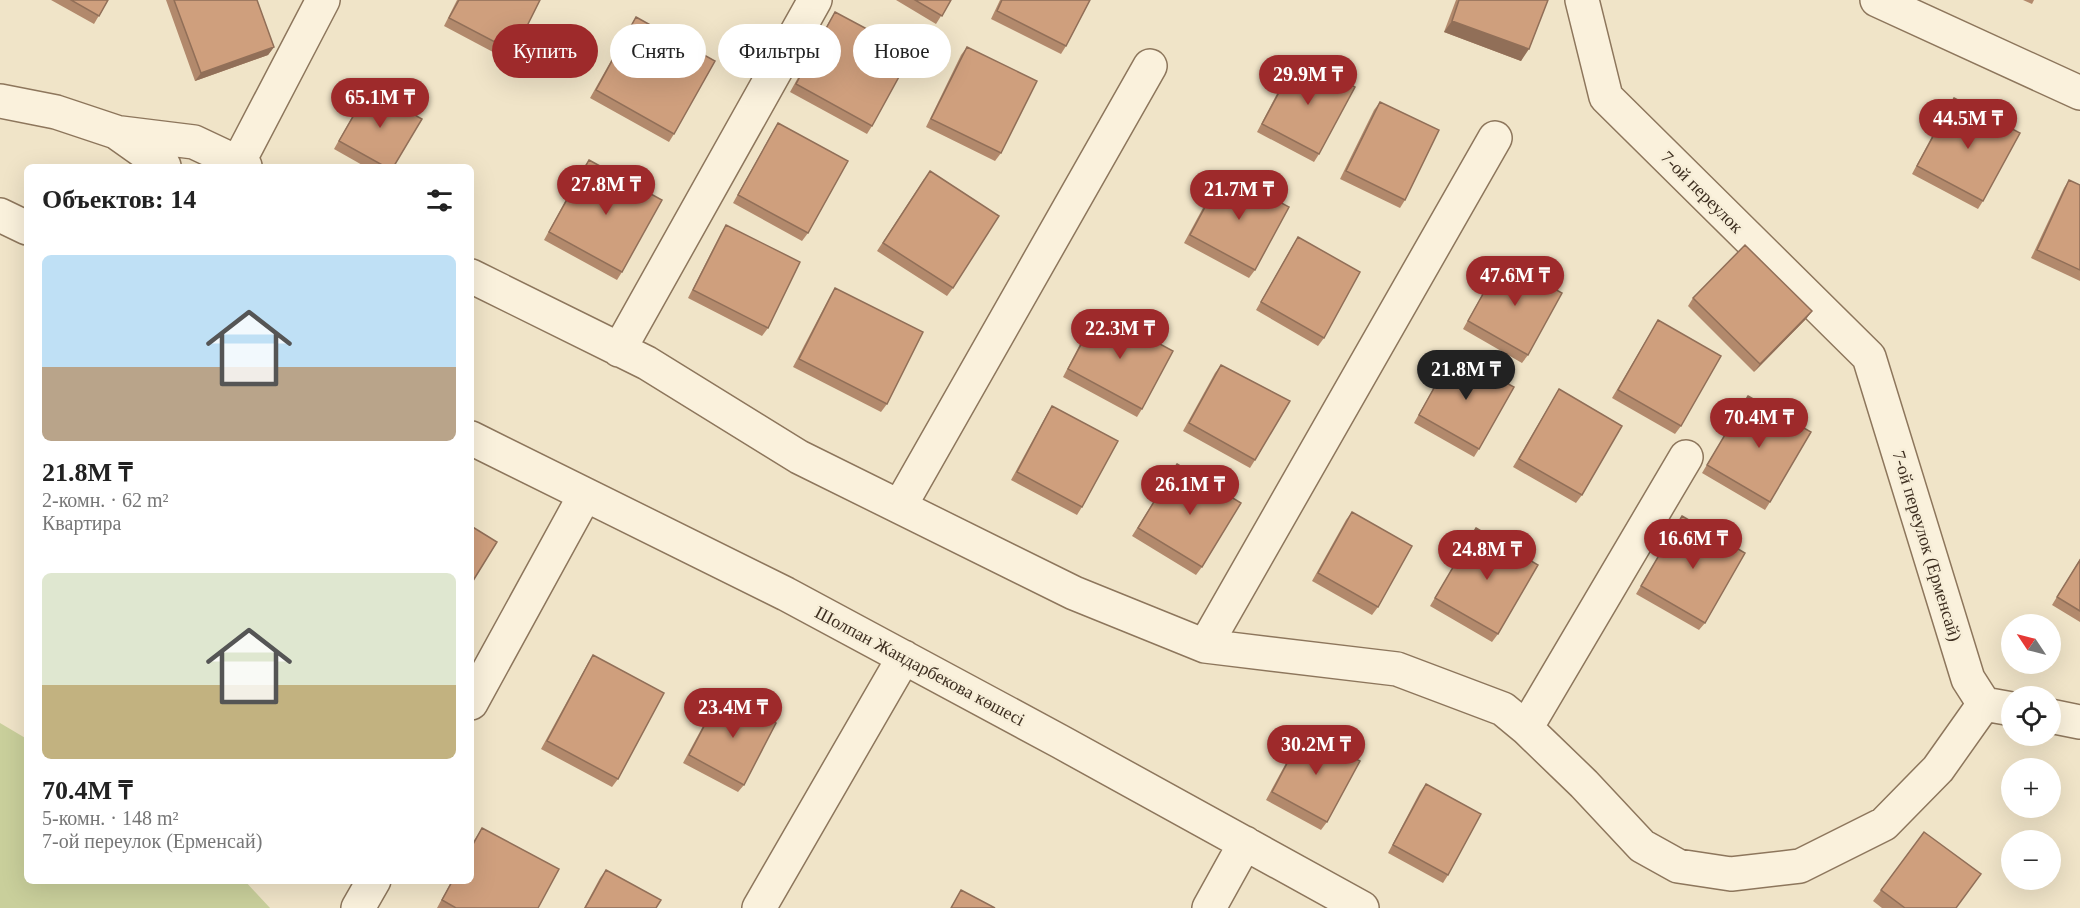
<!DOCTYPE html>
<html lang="ru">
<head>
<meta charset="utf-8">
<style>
	body { margin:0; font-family:Georgia,serif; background:#f2f2f2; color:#222; height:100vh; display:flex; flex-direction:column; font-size:22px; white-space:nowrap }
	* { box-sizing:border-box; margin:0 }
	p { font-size:20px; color:#767676 }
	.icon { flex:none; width:33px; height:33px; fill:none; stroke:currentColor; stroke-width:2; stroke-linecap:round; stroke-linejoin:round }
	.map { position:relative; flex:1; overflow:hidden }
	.side { position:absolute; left:24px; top:164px; width:450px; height:720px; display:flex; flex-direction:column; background:#fff; border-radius:9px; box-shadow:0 6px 24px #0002 }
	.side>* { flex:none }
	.guide { position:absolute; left:492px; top:24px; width:570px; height:54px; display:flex; gap:12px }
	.needle { width:39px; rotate:305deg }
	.tools { position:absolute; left:2001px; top:614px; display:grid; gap:12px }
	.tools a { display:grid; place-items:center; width:60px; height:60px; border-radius:50%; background:#fff; box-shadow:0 6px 24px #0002; font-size:30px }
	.price { position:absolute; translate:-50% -51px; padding:0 14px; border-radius:21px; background:#9e2a2b; color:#fff; font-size:20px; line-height:39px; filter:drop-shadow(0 2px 3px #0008) }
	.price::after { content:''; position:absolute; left:50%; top:36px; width:18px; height:14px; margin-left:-9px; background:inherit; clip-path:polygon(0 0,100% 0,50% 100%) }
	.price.current { background:#222; color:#fff }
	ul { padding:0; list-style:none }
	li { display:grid; align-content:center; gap:12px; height:318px; padding:0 18px }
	li span { display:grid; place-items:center; height:186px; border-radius:9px; color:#555 }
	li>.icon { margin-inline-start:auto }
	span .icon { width:108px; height:108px; fill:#fffc; stroke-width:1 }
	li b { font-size:26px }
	h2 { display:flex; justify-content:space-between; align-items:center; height:72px; padding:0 18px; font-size:26px }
	.pill { padding:0 21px; border-radius:27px; background:#fff; box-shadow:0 6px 24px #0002; font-size:21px; line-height:54px }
	.pill.current { background:#9e2a2b; color:#fff }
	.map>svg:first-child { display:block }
</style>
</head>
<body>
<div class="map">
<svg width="2080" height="908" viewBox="0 0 2080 908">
	<rect width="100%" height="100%" fill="#f0e4c8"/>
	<path fill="#c9cf9b" d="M 0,723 L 27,739 L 27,880 L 245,881 L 270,908 L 0,908 Z"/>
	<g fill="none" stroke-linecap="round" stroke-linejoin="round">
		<defs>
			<path id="street" d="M 1582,0 L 1606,97 L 1869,357 L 1968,679 L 1984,704 L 2012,709
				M 1877,0 L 2080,93
				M 0,101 L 56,112 L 116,132 L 164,166
				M 121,133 L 194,142 L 245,166
				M 238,163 L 323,0
				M 0,215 L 27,228
				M 471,276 L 647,363 L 799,457 L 1074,593 L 1205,646 L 1397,669 L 1503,709 L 1526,728 L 1584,784 L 1642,846 L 1678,866 L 1731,874 L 1800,866 L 1884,824 L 1938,769 L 1984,704
				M 619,350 L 815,0
				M 471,438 L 786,594 L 1061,742 L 1362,908
				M 900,506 L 1150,66
				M 1205,646 L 1495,138
				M 471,703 L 585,495
				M 2050,716 L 2080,722
				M 1526,728 L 1686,457
				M 358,908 L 374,880
				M 759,908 L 904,657
				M 1209,908 L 1245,843"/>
		</defs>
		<use href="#street" stroke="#8d765c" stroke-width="36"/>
		<use href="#street" stroke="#faf1dc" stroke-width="33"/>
	</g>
	<path fill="#b2896c" d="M 51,0 L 108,0 L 94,24 Z
		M 166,0 L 257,0 L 274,47 L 268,55 L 195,81 Z
		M 457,0 L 540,0 L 514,52 L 508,60 L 444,26 Z
		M 896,0 L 951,0 L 936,24 Z
		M 1000,0 L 1090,0 L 1066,46 L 1061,54 L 991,19 Z
		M 1456,0 L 1548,0 L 1521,61 L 1444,32 Z
		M 2023,0 L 2034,0 L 2032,4 Z
		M 835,12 L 872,126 L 867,134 L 790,92 L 830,20 Z
		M 636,17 L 674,134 L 669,142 L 590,98 L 631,25 Z
		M 967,47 L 1001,153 L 995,161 L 926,127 L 961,55 Z
		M 1298,57 L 1319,154 L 1314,162 L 1257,132 L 1292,65 Z
		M 369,89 L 394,166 L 364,166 L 334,149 L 363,97 Z
		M 1954,98 L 1983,201 L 1978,209 L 1912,174 L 1948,106 Z
		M 1380,102 L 1405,200 L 1400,208 L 1340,179 L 1374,110 Z
		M 778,123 L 808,233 L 802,241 L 733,203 L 773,131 Z
		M 589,160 L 622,272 L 617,280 L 544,240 L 583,168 Z
		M 1224,172 L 1255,270 L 1249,278 L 1184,243 L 1218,180 Z
		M 924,179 L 953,288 L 947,296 L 877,251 Z
		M 2069,180 L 2080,185 L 2080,281 L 2031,258 L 2064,188 Z
		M 726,225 L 768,328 L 762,336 L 688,298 L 721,233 Z
		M 1298,237 L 1324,338 L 1318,346 L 1256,310 L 1293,245 Z
		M 1502,260 L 1528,355 L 1522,363 L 1463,329 L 1497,268 Z
		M 835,288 L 887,404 L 881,412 L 793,367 L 830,296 Z
		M 1693,298 L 1812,311 L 1806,319 L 1754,372 L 1688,306 Z
		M 1099,311 L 1142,409 L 1137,417 L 1063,377 L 1093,319 Z
		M 1658,320 L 1681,426 L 1675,434 L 1612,398 Z
		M 1453,354 L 1479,449 L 1474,457 L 1414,423 L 1448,362 Z
		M 1221,365 L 1255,460 L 1250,468 L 1183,431 L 1215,373 Z
		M 1559,389 L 1582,495 L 1576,503 L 1513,467 Z
		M 1748,396 L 1770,502 L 1765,510 L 1702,473 Z
		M 1052,406 L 1082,507 L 1077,515 L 1011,480 L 1047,414 Z
		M 1177,464 L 1202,567 L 1196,575 L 1132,536 Z
		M 1352,512 L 1378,607 L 1372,615 L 1312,581 L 1346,520 Z
		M 1682,516 L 1705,623 L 1699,630 L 1636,594 Z
		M 1476,528 L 1498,634 L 1492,642 L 1430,606 Z
		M 2080,559 L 2080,622 L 2052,605 Z
		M 593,655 L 618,779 L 612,787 L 541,749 L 588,663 Z
		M 721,694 L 744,785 L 738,792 L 683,763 L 716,702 Z
		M 1304,731 L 1327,822 L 1321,830 L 1266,800 L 1299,739 Z
		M 1426,784 L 1448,875 L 1443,883 L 1388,853 L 1420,792 Z
		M 482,828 L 538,908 L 437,908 L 452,880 L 471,880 L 471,845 Z
		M 1924,832 L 1956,908 L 1882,908 L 1873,901 Z
		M 606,870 L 656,908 L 584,908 L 600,878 Z"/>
	<path fill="#916f58" d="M 1452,21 L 1529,49 L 1521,61 L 1444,32 Z
		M 274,47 L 268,55 L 195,81 L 201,73 Z
		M 1812,311 L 1806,319 L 1754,372 L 1760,364 Z"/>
	<path fill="#cf9f7d" stroke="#916f58" stroke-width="1.5" d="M 71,0 L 108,0 L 99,16 Z
		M 174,0 L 257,0 L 274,47 L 201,73 Z
		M 459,0 L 540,0 L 514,52 L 449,18 Z
		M 915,0 L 951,0 L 942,16 Z
		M 1002,0 L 1090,0 L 1066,46 L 997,11 Z
		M 1459,0 L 1548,0 L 1529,49 L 1452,21 Z
		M 835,12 L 912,53 L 872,126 L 796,84 Z
		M 636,17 L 715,61 L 674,134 L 596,90 Z
		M 967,47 L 1037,81 L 1001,153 L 931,119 Z
		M 1298,57 L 1355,87 L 1319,154 L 1262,124 Z
		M 369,89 L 422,119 L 394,166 L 384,166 L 339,141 Z
		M 1954,98 L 2020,133 L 1983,201 L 1917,166 Z
		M 1380,102 L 1439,130 L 1405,200 L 1346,171 Z
		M 778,123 L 848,161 L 808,233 L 738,195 Z
		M 589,160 L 662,200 L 622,272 L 549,232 Z
		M 930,171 L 999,216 L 953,288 L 883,243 Z
		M 1224,172 L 1289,207 L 1255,270 L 1190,235 Z
		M 2069,180 L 2080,185 L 2080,270 L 2037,250 Z
		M 726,225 L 800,262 L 768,328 L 693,290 Z
		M 1298,237 L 1360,272 L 1324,338 L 1261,302 Z
		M 1745,245 L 1812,311 L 1760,364 L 1693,298 Z
		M 1502,260 L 1562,293 L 1528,355 L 1468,321 Z
		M 835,288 L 923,332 L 887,404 L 799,359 Z
		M 1099,311 L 1173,351 L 1142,409 L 1068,369 Z
		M 1658,320 L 1721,356 L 1681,426 L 1618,390 Z
		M 1453,354 L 1514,387 L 1479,449 L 1419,415 Z
		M 1221,365 L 1290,401 L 1255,460 L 1189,423 Z
		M 1559,389 L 1622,426 L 1582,495 L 1519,459 Z
		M 1748,396 L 1811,432 L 1770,502 L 1707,465 Z
		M 1052,406 L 1118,441 L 1082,507 L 1017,472 Z
		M 1177,464 L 1241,503 L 1202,567 L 1138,528 Z
		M 1352,512 L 1412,546 L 1378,607 L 1318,573 Z
		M 1682,516 L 1745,553 L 1705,623 L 1641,586 Z
		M 471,526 L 497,542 L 471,584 Z
		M 1476,528 L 1538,565 L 1498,634 L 1435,598 Z
		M 2080,560 L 2080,611 L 2057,597 Z
		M 593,655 L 664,693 L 618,779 L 547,741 Z
		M 721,694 L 776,723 L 744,785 L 689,755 Z
		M 1304,731 L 1360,761 L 1327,822 L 1272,792 Z
		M 1426,784 L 1481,814 L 1448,875 L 1393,845 Z
		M 482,828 L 559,869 L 538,908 L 456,908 L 442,900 L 453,880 L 471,880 L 471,848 Z
		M 1924,832 L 1981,874 L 1956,908 L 1905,908 L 1881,890 Z
		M 606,870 L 661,900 L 656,908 L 585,908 Z
		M 961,890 L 995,908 L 951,908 Z"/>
	<g text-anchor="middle" stroke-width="5" stroke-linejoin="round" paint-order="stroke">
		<g font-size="18" fill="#3d2e20" stroke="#f7eed8">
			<text transform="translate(1702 192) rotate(45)" y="6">7-ой переулок</text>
			<text transform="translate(1927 546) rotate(73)" y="6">7-ой переулок (Ерменсай)</text>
			<text transform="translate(920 666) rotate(28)" y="6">Шолпан Жандарбекова көшесі</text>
		</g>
	</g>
</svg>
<div class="tools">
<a><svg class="needle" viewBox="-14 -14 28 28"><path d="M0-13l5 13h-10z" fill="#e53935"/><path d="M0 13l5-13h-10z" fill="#767676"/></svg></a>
<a><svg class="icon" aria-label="locate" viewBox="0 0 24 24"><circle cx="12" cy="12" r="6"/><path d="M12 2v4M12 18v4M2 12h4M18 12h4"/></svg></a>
<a>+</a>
<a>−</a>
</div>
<b class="price" style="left:1308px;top:106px">29.9M ₸</b>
<b class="price" style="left:380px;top:129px">65.1M ₸</b>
<b class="price" style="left:1968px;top:150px">44.5M ₸</b>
<b class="price" style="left:606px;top:216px">27.8M ₸</b>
<b class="price" style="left:1239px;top:221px">21.7M ₸</b>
<b class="price" style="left:1515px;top:307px">47.6M ₸</b>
<b class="price" style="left:1120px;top:360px">22.3M ₸</b>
<b class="price current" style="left:1466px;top:401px">21.8M ₸</b>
<b class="price" style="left:1759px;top:449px">70.4M ₸</b>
<b class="price" style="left:1190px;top:516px">26.1M ₸</b>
<b class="price" style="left:1693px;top:570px">16.6M ₸</b>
<b class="price" style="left:1487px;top:581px">24.8M ₸</b>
<b class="price" style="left:733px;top:739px">23.4M ₸</b>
<b class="price" style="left:1316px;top:776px">30.2M ₸</b>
<div class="guide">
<a class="pill current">Купить</a>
<a class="pill">Снять</a>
<a class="pill">Фильтры</a>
<a class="pill">Новое</a>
</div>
<section class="side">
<h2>Объектов: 14<svg class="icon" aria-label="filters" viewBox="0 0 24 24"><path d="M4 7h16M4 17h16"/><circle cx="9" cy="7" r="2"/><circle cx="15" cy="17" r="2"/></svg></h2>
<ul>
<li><span style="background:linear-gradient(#bfe0f5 60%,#b9a48a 0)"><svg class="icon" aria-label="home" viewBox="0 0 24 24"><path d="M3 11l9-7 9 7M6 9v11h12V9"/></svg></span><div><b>21.8M ₸</b><p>2-комн. · 62 m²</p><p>Квартира</p></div></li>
<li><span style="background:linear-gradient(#dfe7d0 60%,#c2b280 0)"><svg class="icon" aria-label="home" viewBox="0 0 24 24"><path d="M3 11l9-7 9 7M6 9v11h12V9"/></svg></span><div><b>70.4M ₸</b><p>5-комн. · 148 m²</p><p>7-ой переулок (Ерменсай)</p></div></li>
</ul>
</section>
</div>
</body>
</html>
